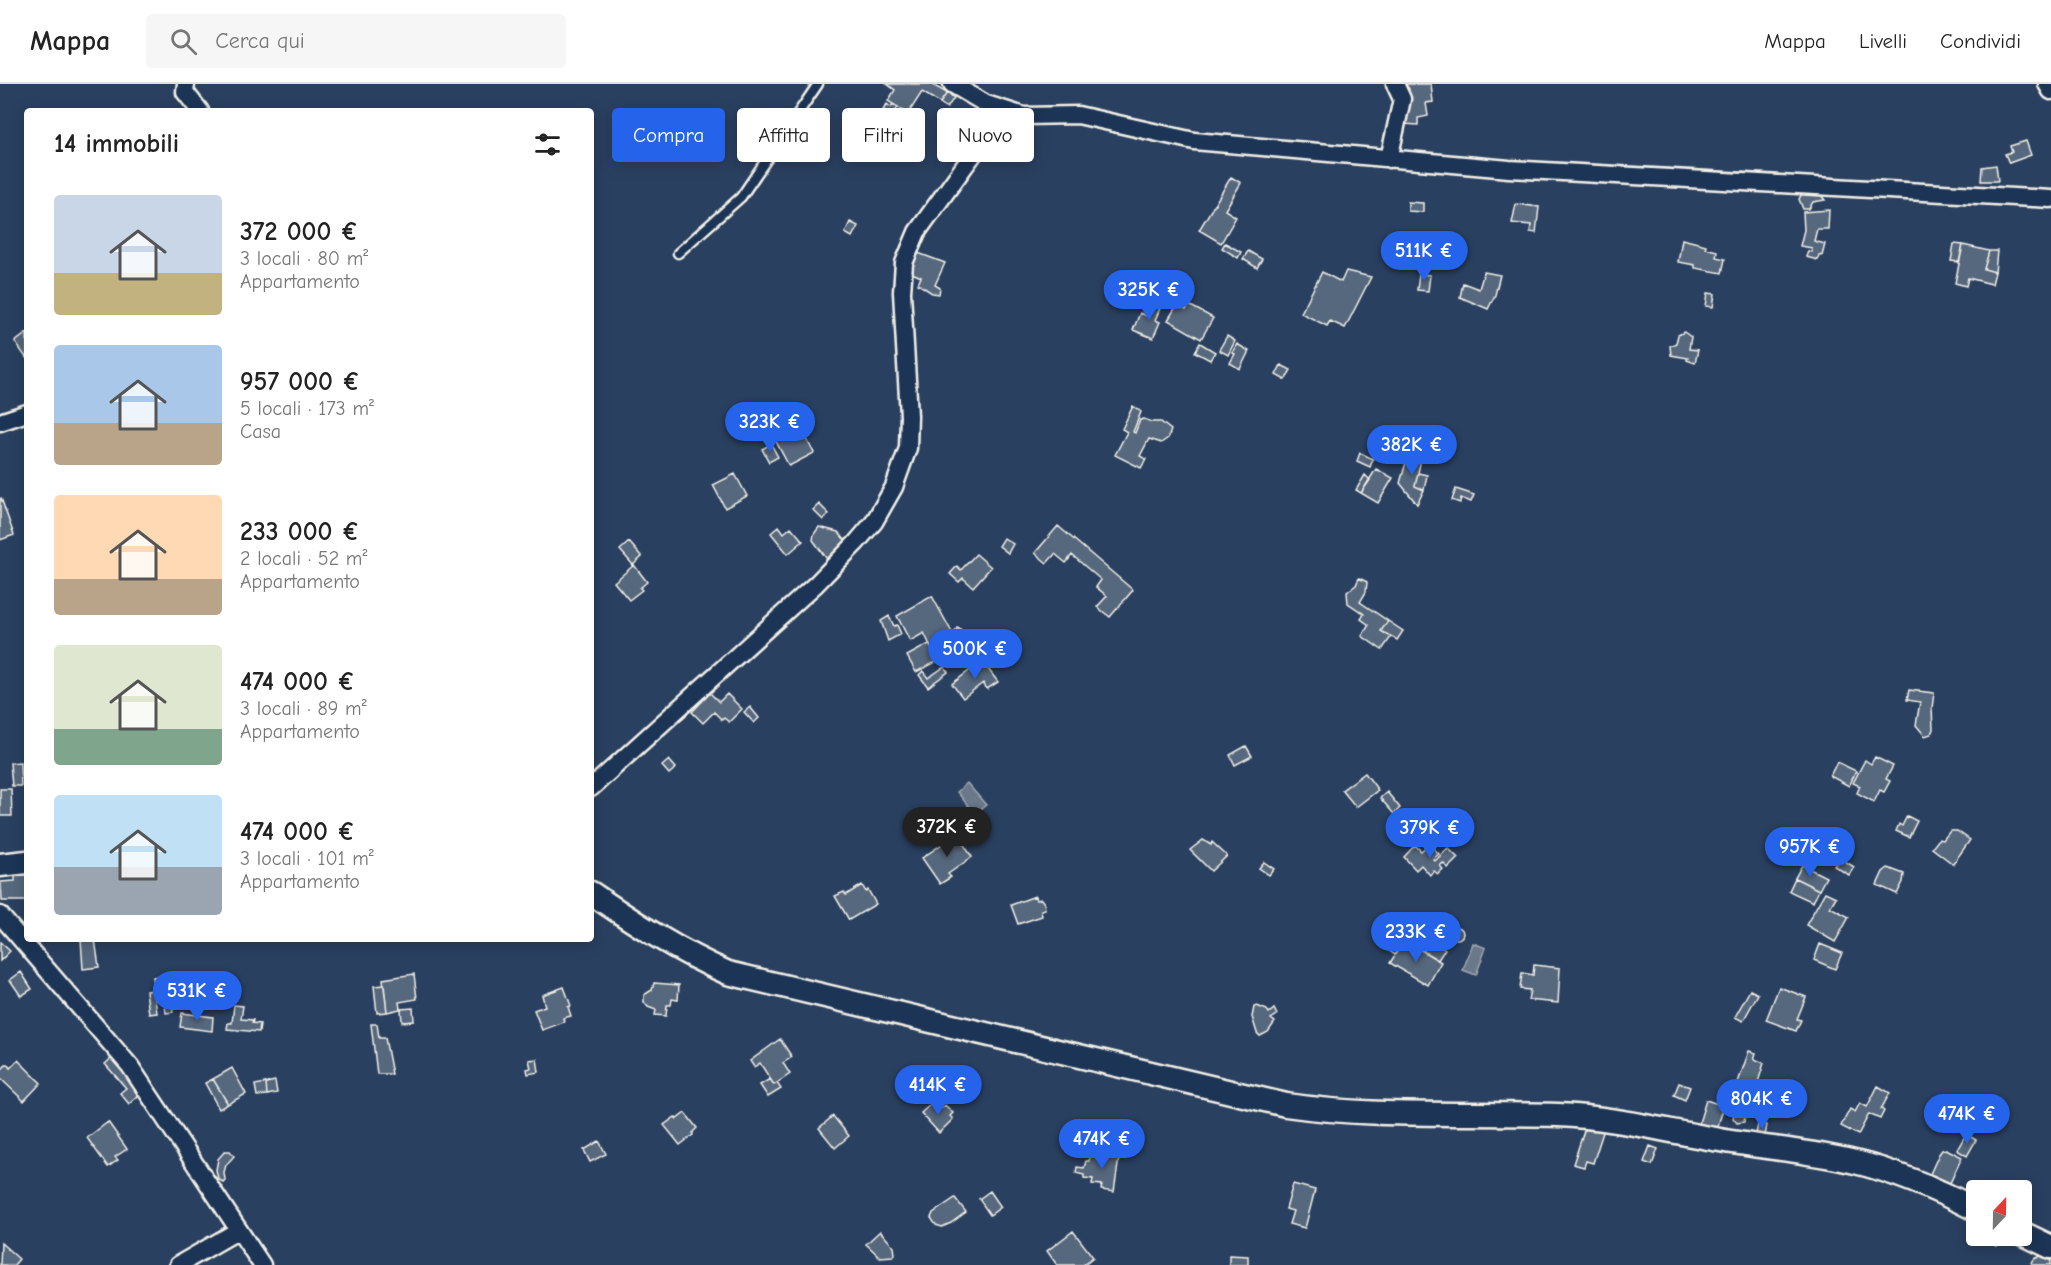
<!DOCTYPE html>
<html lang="it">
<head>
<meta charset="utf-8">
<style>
	body { margin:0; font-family:"Comic Neue",sans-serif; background:#f6f6f6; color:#222; height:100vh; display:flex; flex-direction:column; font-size:22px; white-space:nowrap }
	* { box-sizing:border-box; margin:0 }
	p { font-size:20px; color:#767676 }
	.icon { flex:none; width:33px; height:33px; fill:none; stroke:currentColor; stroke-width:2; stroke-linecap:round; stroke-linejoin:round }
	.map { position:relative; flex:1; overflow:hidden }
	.details { position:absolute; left:24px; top:24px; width:570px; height:834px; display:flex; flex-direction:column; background:#fff; border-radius:6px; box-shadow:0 3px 15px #0003 }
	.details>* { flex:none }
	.top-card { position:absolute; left:612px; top:24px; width:570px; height:54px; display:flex; gap:12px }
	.needle { width:39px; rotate:22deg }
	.buttons { position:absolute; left:1966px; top:1096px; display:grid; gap:12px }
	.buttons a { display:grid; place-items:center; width:66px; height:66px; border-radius:6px; background:#fff; box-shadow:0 3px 15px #0003; font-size:30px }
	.price { position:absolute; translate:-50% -51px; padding:0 14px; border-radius:21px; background:#2563eb; color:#fff; font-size:20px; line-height:39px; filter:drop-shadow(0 2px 3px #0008) }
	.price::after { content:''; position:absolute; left:50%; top:36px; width:18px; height:14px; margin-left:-9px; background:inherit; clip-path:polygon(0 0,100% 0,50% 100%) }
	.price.active { background:#222; color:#fff }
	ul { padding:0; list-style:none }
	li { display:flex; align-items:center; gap:18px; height:150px; padding:0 30px }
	li span { display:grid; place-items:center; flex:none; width:168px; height:120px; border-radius:6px; color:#555 }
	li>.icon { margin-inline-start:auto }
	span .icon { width:72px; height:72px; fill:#fffc; stroke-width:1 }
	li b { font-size:26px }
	h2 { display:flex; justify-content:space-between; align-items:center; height:72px; padding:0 30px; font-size:26px }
	.tag { padding:0 21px; border-radius:6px; background:#fff; box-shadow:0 3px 15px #0003; font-size:21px; line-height:54px }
	.tag.active { background:#2563eb; color:#fff }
	header { display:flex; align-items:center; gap:36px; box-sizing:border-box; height:84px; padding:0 30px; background:#fff; border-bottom:2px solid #e0e0e0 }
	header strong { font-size:28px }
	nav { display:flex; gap:33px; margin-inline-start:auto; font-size:21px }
	.search { width:420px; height:54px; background:#f6f6f6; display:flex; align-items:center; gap:15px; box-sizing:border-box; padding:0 21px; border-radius:6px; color:#767676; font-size:22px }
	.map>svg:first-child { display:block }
</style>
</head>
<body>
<header>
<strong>Mappa</strong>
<div class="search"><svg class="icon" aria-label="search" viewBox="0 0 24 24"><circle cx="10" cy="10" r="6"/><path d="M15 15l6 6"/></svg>Cerca qui</div>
<nav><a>Mappa</a><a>Livelli</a><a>Condividi</a></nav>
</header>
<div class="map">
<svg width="2051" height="1181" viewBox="0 0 2051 1181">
	<rect width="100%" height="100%" fill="#2a4060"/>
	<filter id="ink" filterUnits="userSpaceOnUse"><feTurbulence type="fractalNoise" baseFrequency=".0167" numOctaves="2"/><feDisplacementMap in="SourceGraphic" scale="12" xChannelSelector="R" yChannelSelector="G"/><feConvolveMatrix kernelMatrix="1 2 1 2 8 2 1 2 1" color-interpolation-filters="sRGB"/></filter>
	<g filter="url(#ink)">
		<path fill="#6a788a" stroke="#a1a8b0" stroke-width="1.5" d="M 967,699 L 986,721 L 975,730 L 957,708 Z
			M 1473,859 L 1486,864 L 1476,891 L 1463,886 Z"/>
		<path fill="#56677d" stroke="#f4f1e8" stroke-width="1.5" d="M 887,0 L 931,0 L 947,9 L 940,19 L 922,8 L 908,30 L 888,17 L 895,6 Z
			M 1405,0 L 1431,0 L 1433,18 L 1426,19 L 1428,32 L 1418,34 L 1418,41 L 1404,40 L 1409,5 Z
			M 947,9 L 954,14 L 947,24 L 940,19 Z
			M 887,20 L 891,23 L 893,20 L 898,23 L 893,32 L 883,26 Z
			M 2026,57 L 2031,71 L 2009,79 L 2005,70 L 2012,68 L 2010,62 Z
			M 1996,81 L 1998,97 L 1981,97 L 1982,83 Z
			M 1231,93 L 1241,99 L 1225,126 L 1236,133 L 1221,159 L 1199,146 Z
			M 1803,108 L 1819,109 L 1825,116 L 1813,118 L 1809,125 L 1803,125 L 1799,115 Z
			M 1408,118 L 1423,119 L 1423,128 L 1408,127 Z
			M 1516,120 L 1539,123 L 1536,149 L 1530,148 L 1531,141 L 1512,139 Z
			M 1829,126 L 1828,145 L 1817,145 L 1814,157 L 1825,160 L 1822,172 L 1819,171 L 1818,176 L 1806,173 L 1808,167 L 1812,168 L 1812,164 L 1800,162 L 1804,146 L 1803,128 Z
			M 850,138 L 858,142 L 852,153 L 845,149 Z
			M 1682,155 L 1706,161 L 1705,164 L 1717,167 L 1716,173 L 1725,175 L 1722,189 L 1695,184 L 1695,181 L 1678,178 Z
			M 1225,159 L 1241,168 L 1238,174 L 1222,164 Z
			M 1954,160 L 1963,161 L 1959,178 L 1951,177 Z
			M 1963,161 L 1989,167 L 1984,185 L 1995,188 L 1992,200 L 1968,194 L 1966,202 L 1955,199 Z
			M 1248,167 L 1262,175 L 1257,184 L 1243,175 Z
			M 1989,167 L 1997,167 L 1995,188 L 1984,185 Z
			M 918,169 L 945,179 L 935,201 L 940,204 L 939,210 L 932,209 L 918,200 L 921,193 L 910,188 Z
			M 1346,187 L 1371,193 L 1345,244 L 1330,237 L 1327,242 L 1301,229 L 1322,188 L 1341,198 Z
			M 1484,188 L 1500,191 L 1495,211 L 1488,225 L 1460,213 L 1463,199 L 1479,205 Z
			M 1419,190 L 1430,191 L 1428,207 L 1417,206 Z
			M 1708,209 L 1715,210 L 1713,223 L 1706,222 Z
			M 1153,216 L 1162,220 L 1155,236 L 1160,238 L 1153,254 L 1133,246 L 1140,229 L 1147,232 Z
			M 1177,221 L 1186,226 L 1189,221 L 1213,234 L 1201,255 L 1168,236 Z
			M 1684,248 L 1691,253 L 1689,265 L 1698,266 L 1695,279 L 1687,276 L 1688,274 L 1671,271 L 1670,262 L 1676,259 L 1678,251 Z
			M 27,249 L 27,275 L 15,258 Z
			M 1227,252 L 1235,257 L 1228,271 L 1219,266 Z
			M 1200,259 L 1215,268 L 1210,276 L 1195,268 Z
			M 1237,260 L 1249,267 L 1240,285 L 1230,279 L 1235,270 L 1232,269 Z
			M 1281,281 L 1291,286 L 1285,296 L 1276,291 Z
			M 1133,322 L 1141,328 L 1133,348 L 1135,349 L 1140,336 L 1144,335 L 1152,338 L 1161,338 L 1171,346 L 1168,354 L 1161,359 L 1149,355 L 1140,372 L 1146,375 L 1141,384 L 1115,371 L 1127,348 L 1122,345 Z
			M 794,338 L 799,348 L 802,346 L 814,369 L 789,382 L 772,350 Z
			M 771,360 L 778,373 L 769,378 L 762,365 Z
			M 1409,368 L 1422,371 L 1415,402 L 1424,406 L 1417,420 L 1400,399 Z
			M 1360,369 L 1373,375 L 1370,383 L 1357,377 Z
			M 1376,385 L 1393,394 L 1378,419 L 1361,409 Z
			M 1418,389 L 1427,391 L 1424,406 L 1415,402 Z
			M 735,390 L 747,412 L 725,424 L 713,401 Z
			M 1365,391 L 1370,396 L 1361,409 L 1356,406 Z
			M 1456,405 L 1474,411 L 1471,418 L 1461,414 L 1460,419 L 1452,416 Z
			M 1,414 L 14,451 L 0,456 L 0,415 Z
			M 819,420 L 829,430 L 823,436 L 813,426 Z
			M 779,442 L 784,449 L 791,443 L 803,457 L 788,470 L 771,449 Z
			M 1058,442 L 1133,506 L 1110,533 L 1097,523 L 1107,512 L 1096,503 L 1101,496 L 1072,471 L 1066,479 L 1055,470 L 1047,479 L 1035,469 Z
			M 819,443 L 838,448 L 846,457 L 827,475 L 813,456 L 814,450 Z
			M 1004,454 L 1013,460 L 1008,469 L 999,462 Z
			M 629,458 L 642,473 L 633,481 L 620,466 Z
			M 976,470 L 991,483 L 973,503 L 963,494 L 959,498 L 950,490 L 957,482 L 961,486 Z
			M 634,481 L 647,498 L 640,504 L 642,506 L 629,516 L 614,498 Z
			M 1359,494 L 1367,498 L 1366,508 L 1360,518 L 1388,537 L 1381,547 L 1391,553 L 1382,566 L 1362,552 L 1369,541 L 1361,535 L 1364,530 L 1348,519 L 1347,508 L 1356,501 Z
			M 932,512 L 961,565 L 938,577 L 924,549 L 910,557 L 897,532 Z
			M 889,532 L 894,542 L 897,541 L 901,550 L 888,557 L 881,537 Z
			M 1388,537 L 1403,547 L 1397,556 L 1381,547 Z
			M 957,544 L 966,548 L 960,563 L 953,552 Z
			M 929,560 L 938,577 L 916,588 L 907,572 Z
			M 982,577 L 998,598 L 987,605 L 983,599 L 963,614 L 952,600 Z
			M 944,583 L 948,588 L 928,603 L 919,591 L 923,587 L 928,594 Z
			M 1909,606 L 1934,609 L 1932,624 L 1933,645 L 1931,650 L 1925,652 L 1916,641 L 1920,618 L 1907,616 Z
			M 710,609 L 719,618 L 727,610 L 742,625 L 729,638 L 724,634 L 722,636 L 714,628 L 703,639 L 692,628 Z
			M 750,623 L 759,634 L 754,639 L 744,628 Z
			M 1246,662 L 1252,672 L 1235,681 L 1230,671 Z
			M 1875,673 L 1893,682 L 1886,695 L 1890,697 L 1884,708 L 1880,706 L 1874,718 L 1857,709 L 1860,702 L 1853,699 L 1865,676 L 1871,680 Z
			M 669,676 L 676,684 L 669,690 L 662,682 Z
			M 20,678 L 21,702 L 12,702 L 10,679 Z
			M 1837,678 L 1856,687 L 1849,702 L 1830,692 Z
			M 1365,689 L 1378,706 L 1356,723 L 1342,706 Z
			M 0,705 L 11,705 L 12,732 L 0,732 Z
			M 1387,708 L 1400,724 L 1394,730 L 1380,714 Z
			M 1907,732 L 1917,737 L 1909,753 L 1896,747 L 1899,740 L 1902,742 Z
			M 1950,747 L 1957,747 L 1970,756 L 1953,780 L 1932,764 L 1939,755 L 1943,756 Z
			M 957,750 L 972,773 L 948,790 L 951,793 L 940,800 L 922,774 Z
			M 1203,756 L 1211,761 L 1212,758 L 1227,772 L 1211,787 L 1190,766 Z
			M 1429,760 L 1439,770 L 1433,775 L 1435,777 L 1448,764 L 1458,774 L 1448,784 L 1443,779 L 1440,782 L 1443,785 L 1438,790 L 1434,787 L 1430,791 L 1421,781 L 1416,786 L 1404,773 L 1415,761 L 1421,767 Z
			M 1840,774 L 1854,783 L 1849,791 L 1834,782 Z
			M 1264,778 L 1274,785 L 1269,791 L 1259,784 Z
			M 1802,781 L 1826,793 L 1819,806 L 1795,794 Z
			M 1888,784 L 1904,790 L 1903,798 L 1897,810 L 1877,801 L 1883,788 Z
			M 15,788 L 27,788 L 27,817 L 2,817 L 1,798 L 15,797 Z
			M 1795,794 L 1819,806 L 1813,818 L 1789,807 Z
			M 862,801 L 866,808 L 868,806 L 876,820 L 849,836 L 835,812 L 844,808 L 846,811 Z
			M 1825,808 L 1836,813 L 1830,823 L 1849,833 L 1835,858 L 1806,841 Z
			M 1035,812 L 1036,816 L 1041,815 L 1044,819 L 1045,825 L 1041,826 L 1042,832 L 1018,840 L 1011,821 Z
			M1451 849a6 6 0 1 1 12 0a6 6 0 1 1-12 0Z
			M 1394,849 L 1404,856 L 1395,871 L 1384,863 Z
			M 81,855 L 95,855 L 99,883 L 83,885 Z
			M 1404,856 L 1441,878 L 1428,901 L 1390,879 Z
			M 1430,856 L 1445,865 L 1438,876 L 1423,867 Z
			M 0,858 L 10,867 L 0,877 Z
			M 1820,860 L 1842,869 L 1835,885 L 1814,876 Z
			M 1534,881 L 1560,884 L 1558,919 L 1528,916 L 1530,906 L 1520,905 L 1522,889 L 1533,891 Z
			M 21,888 L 32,905 L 21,912 L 10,896 Z
			M 414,890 L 417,915 L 399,918 L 400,925 L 387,928 L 383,895 Z
			M 168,891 L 173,928 L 166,929 L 164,914 L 155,915 L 157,929 L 149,930 L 146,907 L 155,906 L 153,893 Z
			M 654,899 L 679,901 L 678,916 L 672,915 L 671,921 L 667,921 L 666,932 L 655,931 L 656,926 L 648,923 L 644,918 L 644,911 L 652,906 Z
			M 384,901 L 387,928 L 377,929 L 374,902 Z
			M 564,903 L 571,922 L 568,923 L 571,932 L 563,934 L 564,938 L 542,946 L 534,926 L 545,922 L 542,911 Z
			M 1779,903 L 1806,913 L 1797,935 L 1801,936 L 1796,947 L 1766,936 Z
			M 1750,906 L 1758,910 L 1743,937 L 1735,933 Z
			M 234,921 L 243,922 L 241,935 L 253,936 L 252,939 L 260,940 L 259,948 L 227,945 L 228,939 L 232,939 Z
			M 1257,922 L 1267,926 L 1269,929 L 1274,925 L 1277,931 L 1271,935 L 1275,938 L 1268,948 L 1260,952 L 1257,949 L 1252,933 L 1254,923 Z
			M 413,924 L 414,937 L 402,938 L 401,925 Z
			M 182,929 L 213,933 L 212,947 L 180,943 Z
			M 371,940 L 377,940 L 379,954 L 385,954 L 392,990 L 377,990 Z
			M 780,955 L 792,973 L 783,979 L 790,990 L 774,1001 L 760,979 L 754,983 L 750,977 Z
			M 1749,967 L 1756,969 L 1754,975 L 1764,979 L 1755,1008 L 1749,1007 L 1744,1038 L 1737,1039 L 1733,1034 L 1734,1030 L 1730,1029 L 1729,1024 Z
			M 115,971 L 145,1006 L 129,1020 L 120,1009 L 126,1004 L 105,980 Z
			M 537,975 L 539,988 L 528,990 L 527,985 L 531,984 L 529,976 Z
			M 18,976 L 41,999 L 24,1017 L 0,994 L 0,987 L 7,980 L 10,984 Z
			M 232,984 L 246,1010 L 228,1020 L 213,995 Z
			M 213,995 L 228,1020 L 219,1025 L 205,999 Z
			M 770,995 L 774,1001 L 777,999 L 781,1005 L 768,1013 L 760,1001 Z
			M 275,997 L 277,1009 L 267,1011 L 266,999 Z
			M 266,999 L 267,1011 L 257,1012 L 255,1001 Z
			M 1679,999 L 1690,1003 L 1685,1016 L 1674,1011 Z
			M 1878,1002 L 1890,1009 L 1881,1025 L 1884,1027 L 1880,1035 L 1869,1030 L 1858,1051 L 1841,1042 L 1850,1025 L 1855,1028 L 1860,1019 L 1867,1023 Z
			M 935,1016 L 942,1024 L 945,1021 L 953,1029 L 950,1032 L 953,1035 L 939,1049 L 921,1029 Z
			M 1706,1016 L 1724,1022 L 1717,1045 L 1699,1039 Z
			M 685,1029 L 697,1044 L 693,1048 L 693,1051 L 680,1061 L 664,1041 L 675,1033 L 677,1035 Z
			M 833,1032 L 849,1052 L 835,1064 L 819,1044 Z
			M 108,1038 L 127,1065 L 115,1073 L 118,1076 L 108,1083 L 87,1054 Z
			M 1758,1040 L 1767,1041 L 1765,1052 L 1756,1050 Z
			M 1586,1041 L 1605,1042 L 1593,1079 L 1586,1077 L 1584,1083 L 1573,1080 Z
			M 1966,1050 L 1976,1056 L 1967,1072 L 1957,1066 Z
			M 599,1057 L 606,1070 L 590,1078 L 584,1066 Z
			M 1650,1062 L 1658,1065 L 1652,1081 L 1644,1078 Z
			M 1103,1065 L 1120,1067 L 1114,1108 L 1101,1106 L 1102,1101 L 1092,1100 L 1093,1095 L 1084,1094 L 1084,1091 L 1076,1089 L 1077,1083 L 1084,1084 L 1086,1077 L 1089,1077 L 1090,1071 L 1102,1073 Z
			M 1946,1065 L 1962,1073 L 1950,1099 L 1930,1090 L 1939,1070 L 1942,1066 Z
			M 225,1067 L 230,1067 L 234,1072 L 226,1081 L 224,1088 L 225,1096 L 223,1098 L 218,1095 L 216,1086 L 218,1075 Z
			M 1293,1100 L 1315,1106 L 1305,1144 L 1289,1140 L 1293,1127 L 1286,1125 Z
			M 990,1107 L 1001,1123 L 990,1131 L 979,1115 Z
			M 955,1114 L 966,1128 L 951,1139 L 942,1143 L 936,1141 L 931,1134 L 933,1129 Z
			M 880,1147 L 894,1163 L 895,1170 L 893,1172 L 880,1173 L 866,1160 Z
			M 1073,1147 L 1093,1173 L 1083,1181 L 1057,1181 L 1047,1167 Z
			M 1990,1152 L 2002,1152 L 1996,1162 L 1987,1157 Z
			M 1,1159 L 19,1175 L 14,1181 L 0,1181 Z
			M 1229,1171 L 1248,1172 L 1248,1181 L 1229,1181 Z
			M 2041,1172 L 2051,1177 L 2051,1181 L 2031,1181 L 2034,1175 Z"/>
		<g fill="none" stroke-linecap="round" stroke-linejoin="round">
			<defs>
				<path id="lane" d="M 678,169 L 741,113 L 818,0"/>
				<path id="street" d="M 186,0 L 185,8 L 200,27
					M 952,0 L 986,20 L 1024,32 L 1078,31 L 1194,57 L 1509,85 L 2051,115
					M 2047,0 L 2051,7
					M 1389,75 L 1402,15 L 1395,0
					M 0,338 L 27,329
					M 591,704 L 816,500 L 856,459 L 874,438 L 894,403 L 908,364 L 909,332 L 902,208 L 904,179 L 917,148 L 982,58 L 1024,32
					M 0,831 L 130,982 L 262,1181
					M 178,1181 L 239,1146"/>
				<path id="secondary" d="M 0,781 L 27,778
					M 591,809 C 635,839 679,868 728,889 L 1286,1021 C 1376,1034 1468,1028 1558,1031 C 1613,1033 1666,1047 1720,1056 C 1764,1064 1810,1067 1855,1078 C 1897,1088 1938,1106 1977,1126
					M 2022,1149 L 2051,1163"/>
			</defs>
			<use href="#lane" stroke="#f4f1e8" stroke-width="13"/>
			<use href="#street" stroke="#f4f1e8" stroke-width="21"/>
			<use href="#secondary" stroke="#f4f1e8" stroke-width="27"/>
			<use href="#lane" stroke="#1d3557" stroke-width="8"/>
			<use href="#street" stroke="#1d3557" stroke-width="16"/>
			<use href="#secondary" stroke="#1d3557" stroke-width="22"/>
		</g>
	</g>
</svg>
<div class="buttons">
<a><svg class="needle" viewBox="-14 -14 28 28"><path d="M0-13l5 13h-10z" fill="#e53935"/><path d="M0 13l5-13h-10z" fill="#767676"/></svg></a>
</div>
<b class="price" style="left:1424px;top:198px">511K €</b>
<b class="price" style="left:1149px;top:237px">325K €</b>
<b class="price" style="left:770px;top:369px">323K €</b>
<b class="price" style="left:1412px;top:392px">382K €</b>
<b class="price" style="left:975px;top:596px">500K €</b>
<b class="price active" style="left:947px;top:774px">372K €</b>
<b class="price" style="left:1430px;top:775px">379K €</b>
<b class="price" style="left:1810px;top:794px">957K €</b>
<b class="price" style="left:1416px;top:879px">233K €</b>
<b class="price" style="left:197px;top:938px">531K €</b>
<b class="price" style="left:938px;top:1032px">414K €</b>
<b class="price" style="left:1762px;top:1046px">804K €</b>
<b class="price" style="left:1967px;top:1061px">474K €</b>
<b class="price" style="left:1102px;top:1086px">474K €</b>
<div class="top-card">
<a class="tag active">Compra</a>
<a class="tag">Affitta</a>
<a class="tag">Filtri</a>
<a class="tag">Nuovo</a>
</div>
<section class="details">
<h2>14 immobili<svg class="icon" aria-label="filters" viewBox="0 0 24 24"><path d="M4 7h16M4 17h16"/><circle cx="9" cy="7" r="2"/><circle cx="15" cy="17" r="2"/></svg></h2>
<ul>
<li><span style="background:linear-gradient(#c9d6e8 65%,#c2b280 0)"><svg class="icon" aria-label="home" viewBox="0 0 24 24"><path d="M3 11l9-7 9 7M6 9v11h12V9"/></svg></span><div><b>372 000 €</b><p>3 locali · 80 m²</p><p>Appartamento</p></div></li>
<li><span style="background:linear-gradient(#a9c7e8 65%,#b9a48a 0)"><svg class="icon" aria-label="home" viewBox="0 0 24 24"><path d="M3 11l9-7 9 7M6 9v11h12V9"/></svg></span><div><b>957 000 €</b><p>5 locali · 173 m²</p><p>Casa</p></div></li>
<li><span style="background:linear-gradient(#ffd9b3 70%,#b9a48a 0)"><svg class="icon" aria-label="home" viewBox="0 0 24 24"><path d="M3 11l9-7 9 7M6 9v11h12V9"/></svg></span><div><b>233 000 €</b><p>2 locali · 52 m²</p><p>Appartamento</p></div></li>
<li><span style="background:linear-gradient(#dfe7d0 70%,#7fa58c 0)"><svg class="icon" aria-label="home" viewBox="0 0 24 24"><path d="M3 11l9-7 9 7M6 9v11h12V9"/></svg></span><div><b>474 000 €</b><p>3 locali · 89 m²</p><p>Appartamento</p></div></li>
<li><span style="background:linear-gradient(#bfe0f5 60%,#9aa5b1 0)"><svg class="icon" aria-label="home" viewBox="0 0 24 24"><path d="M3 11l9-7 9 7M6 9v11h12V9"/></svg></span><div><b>474 000 €</b><p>3 locali · 101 m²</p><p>Appartamento</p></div></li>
</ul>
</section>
</div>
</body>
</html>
